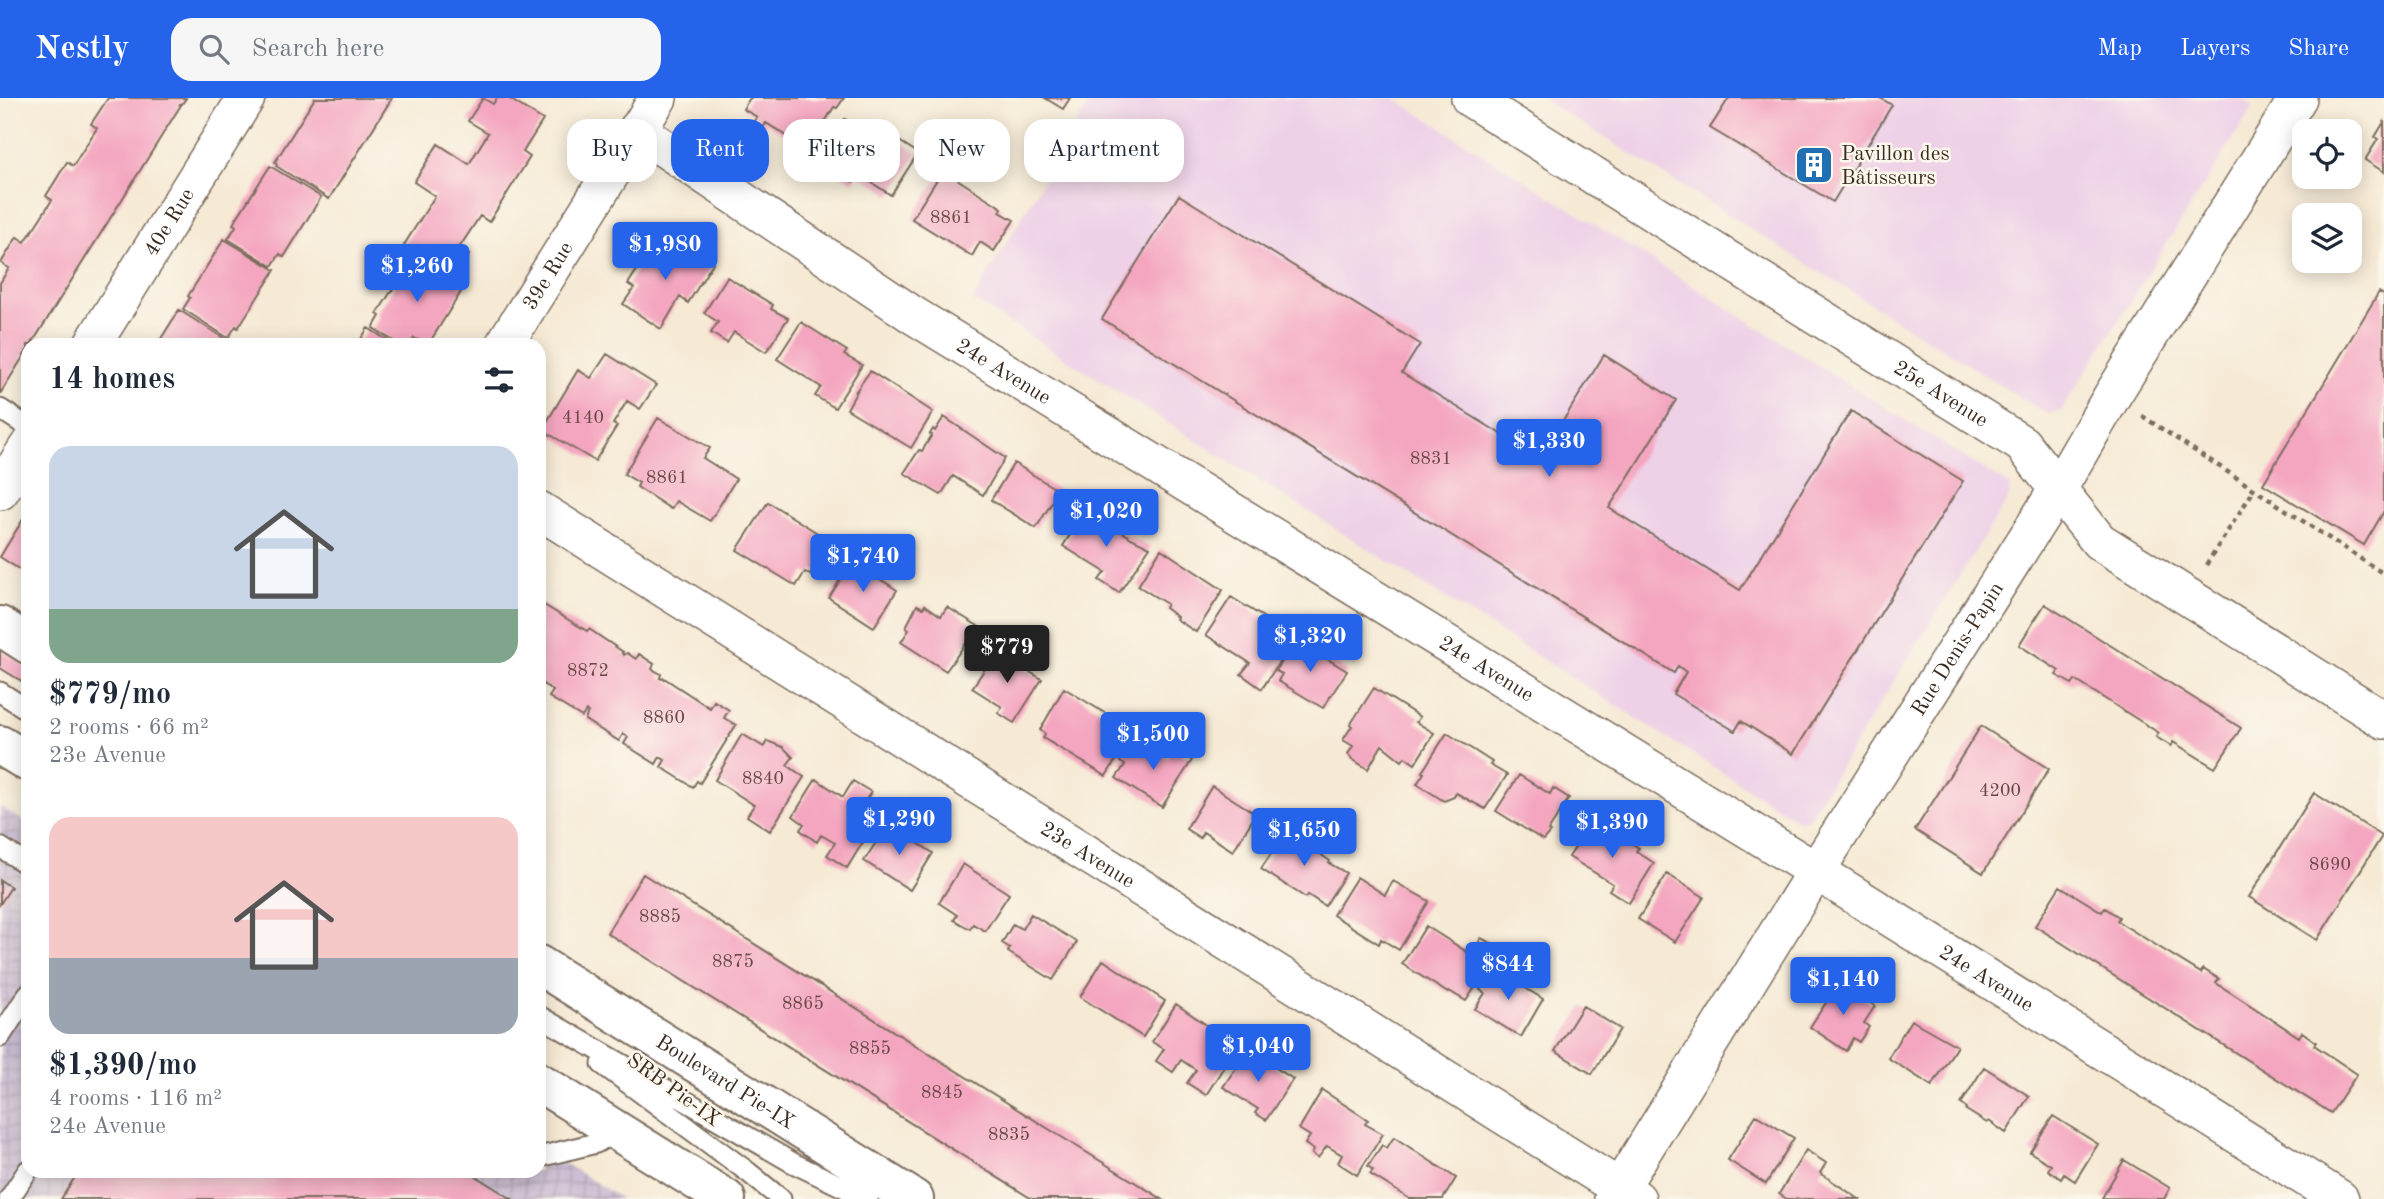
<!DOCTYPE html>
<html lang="en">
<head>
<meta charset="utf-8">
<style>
	body { margin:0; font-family:"Old Standard TT",serif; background:#f6f6f7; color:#1f2937; height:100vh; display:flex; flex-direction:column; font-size:26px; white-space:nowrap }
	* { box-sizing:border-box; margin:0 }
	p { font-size:23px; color:#747a83 }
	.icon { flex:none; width:38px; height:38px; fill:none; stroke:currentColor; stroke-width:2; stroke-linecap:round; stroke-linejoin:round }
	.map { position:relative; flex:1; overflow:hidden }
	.sheet { position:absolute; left:21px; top:240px; width:525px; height:840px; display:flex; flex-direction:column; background:#fff; border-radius:21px; box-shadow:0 4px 18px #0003 }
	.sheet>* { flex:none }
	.top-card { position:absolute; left:567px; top:21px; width:665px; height:63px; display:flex; gap:14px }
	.controls { position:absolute; left:2292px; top:21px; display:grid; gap:14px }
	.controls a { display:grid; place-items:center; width:70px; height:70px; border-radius:14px; background:#fff; box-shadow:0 4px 18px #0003; font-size:35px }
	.price { position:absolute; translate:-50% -60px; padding:0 16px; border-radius:7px; background:#2563eb; color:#fff; font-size:23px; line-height:46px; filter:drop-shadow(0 2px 4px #0008) }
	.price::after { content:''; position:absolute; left:50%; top:42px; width:21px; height:16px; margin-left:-10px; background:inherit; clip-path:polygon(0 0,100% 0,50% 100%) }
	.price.current { background:#222; color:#fff }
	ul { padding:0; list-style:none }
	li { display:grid; align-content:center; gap:14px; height:371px; padding:0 28px }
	li span { display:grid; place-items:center; height:217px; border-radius:21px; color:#555 }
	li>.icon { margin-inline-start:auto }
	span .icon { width:126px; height:126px; fill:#fffc; stroke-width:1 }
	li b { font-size:30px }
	h2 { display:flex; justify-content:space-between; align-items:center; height:84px; padding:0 28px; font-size:30px }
	.tag { padding:0 24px; border-radius:21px; background:#fff; box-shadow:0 4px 18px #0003; font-size:24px; line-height:63px }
	.tag.current { background:#2563eb; color:#fff }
	header { display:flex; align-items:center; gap:42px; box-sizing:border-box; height:98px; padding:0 35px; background:#2563eb; color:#fff }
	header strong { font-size:33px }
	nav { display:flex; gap:38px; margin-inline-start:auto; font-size:24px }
	.search { width:490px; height:63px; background:#f6f6f7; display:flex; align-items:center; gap:18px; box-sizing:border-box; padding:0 24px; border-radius:21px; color:#747a83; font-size:26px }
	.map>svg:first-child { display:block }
</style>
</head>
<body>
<header>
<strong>Nestly</strong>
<div class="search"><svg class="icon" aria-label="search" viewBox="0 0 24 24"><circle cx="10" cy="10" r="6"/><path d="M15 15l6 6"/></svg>Search here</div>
<nav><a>Map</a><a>Layers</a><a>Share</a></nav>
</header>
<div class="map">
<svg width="2384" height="1101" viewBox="0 0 2384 1101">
	<defs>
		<pattern id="industrial-grid" width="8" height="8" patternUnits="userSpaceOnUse" patternTransform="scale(1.75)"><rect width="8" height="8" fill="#ccbed3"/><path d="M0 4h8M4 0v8" fill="none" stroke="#b0a3b5"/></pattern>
	</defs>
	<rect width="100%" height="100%" fill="#fbf7ec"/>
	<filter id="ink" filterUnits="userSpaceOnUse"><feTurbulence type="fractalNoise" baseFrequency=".0143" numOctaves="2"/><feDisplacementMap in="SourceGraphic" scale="14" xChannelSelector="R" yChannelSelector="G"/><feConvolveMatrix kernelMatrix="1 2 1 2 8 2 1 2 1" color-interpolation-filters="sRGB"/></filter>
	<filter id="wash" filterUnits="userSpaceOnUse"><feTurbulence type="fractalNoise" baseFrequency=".00686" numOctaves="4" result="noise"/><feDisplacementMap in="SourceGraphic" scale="28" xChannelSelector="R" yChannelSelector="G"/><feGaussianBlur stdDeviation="1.57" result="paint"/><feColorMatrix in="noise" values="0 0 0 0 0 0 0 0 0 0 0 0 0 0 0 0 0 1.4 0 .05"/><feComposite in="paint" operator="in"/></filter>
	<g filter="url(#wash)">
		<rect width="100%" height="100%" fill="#f6ead5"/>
		<path fill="#eed0e7" d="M 1092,0 L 1394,0 L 2010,388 L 2009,399 L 1809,719 L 1802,722 L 1796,721 L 973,202 Z
			M 1541,0 L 2241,0 L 2254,8 L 2061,313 L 2047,316 Z"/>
		<path fill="url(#industrial-grid)" d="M 0,709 L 28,726 L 28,1073 L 539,1073 L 539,1049 L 621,1101 L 0,1101 Z"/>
		<g id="blocks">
			<path fill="#f4a6c0" d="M 108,0 L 186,0 L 182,6 L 179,6 L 181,7 L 31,247 L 28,247 L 28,251 L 0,296 L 0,185 L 9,170 L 1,165 L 17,139 L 25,144 L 52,102 L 46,98 L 67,64 L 73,68 L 97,30 L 91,26 Z
				M 315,0 L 392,0 L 329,101 L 276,68 L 277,66 L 275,64 Z
				M 483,0 L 493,6 L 497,0 L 508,0 L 543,22 L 523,54 L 530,59 L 489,124 L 480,118 L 459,150 L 469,157 L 454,179 L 404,147 L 435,98 L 414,84 L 438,46 L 469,66 L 488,35 L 468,23 Z
				M 750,0 L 844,0 L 837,10 L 834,9 L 808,51 L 766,25 L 763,30 L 753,24 L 757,19 L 743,11 Z
				M 1045,0 L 1070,0 L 1063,11 Z
				M 1729,0 L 1880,0 L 1892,7 L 1833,104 L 1710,30 Z
				M 845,21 L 876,41 L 882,32 L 918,55 L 891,97 L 858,76 L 853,84 L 819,63 Z
				M 2384,24 L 2384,74 L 2365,62 L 2378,41 L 2375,39 Z
				M 270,68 L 321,99 L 284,159 L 280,156 L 272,168 L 228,141 L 236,128 L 233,126 Z
				M 943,72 L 1002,110 L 1000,114 L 1014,122 L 994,153 L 980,144 L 972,158 L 912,121 Z
				M 1179,97 L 1420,246 L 1402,275 L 1540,360 L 1604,257 L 1676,302 L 1609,410 L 1740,492 L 1851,313 L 1963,383 L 1793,656 L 1741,623 L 1735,633 L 1673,596 L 1686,574 L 1678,568 L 1674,575 L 1102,221 Z
				M 224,141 L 275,172 L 238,230 L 236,228 L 228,240 L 183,211 L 190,200 L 188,198 Z
				M 657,141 L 687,160 L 692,152 L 713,165 L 688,205 L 680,199 L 661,231 L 623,206 L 634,190 L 628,186 Z
				M 414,157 L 464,189 L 428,247 L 414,240 L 410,247 L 400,247 L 373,230 L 380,218 L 377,216 Z
				M 727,179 L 773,207 L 771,211 L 788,220 L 766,254 L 734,234 L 727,245 L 711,235 L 718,224 L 704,215 Z
				M 2379,194 L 2384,197 L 2384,413 L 2364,447 L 2263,386 Z
				M 179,212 L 230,244 L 228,247 L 157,247 Z
				M 801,224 L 847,253 L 844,257 L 862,267 L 835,310 L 815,298 L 821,289 L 777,261 Z
				M 368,230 L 395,247 L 357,247 Z
				M 607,256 L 656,287 L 640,311 L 627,303 L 613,326 L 617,328 L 595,363 L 542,332 L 578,272 L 591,280 Z
				M 870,273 L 933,314 L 911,350 L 847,311 L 857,293 L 856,293 Z
				M 944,319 L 1005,360 L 983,397 L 953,378 L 941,397 L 904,375 L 919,352 L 922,353 L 932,337 L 930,336 L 933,331 L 935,333 Z
				M 658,320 L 710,350 L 703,360 L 736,381 L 710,423 L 676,403 L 671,411 L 637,389 L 639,385 L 624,376 Z
				M 1014,365 L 1059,393 L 1036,430 L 991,402 Z
				M 768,404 L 827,441 L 824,445 L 841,454 L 826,477 L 814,471 L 810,477 L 805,474 L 796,488 L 737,452 Z
				M 1087,410 L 1131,440 L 1150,449 L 1119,495 L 1099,482 L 1105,474 L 1063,448 Z
				M 28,413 L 28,477 L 0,459 Z
				M 1161,451 L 1223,492 L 1196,534 L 1176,521 L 1177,519 L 1165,510 L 1167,506 L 1138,488 Z
				M 852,463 L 897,492 L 874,529 L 829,500 Z
				M 1231,499 L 1295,539 L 1262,591 L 1241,576 L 1250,565 L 1206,537 Z
				M 539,504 L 587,533 L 589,531 L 623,554 L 622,555 L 624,557 L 627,555 L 636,561 L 639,556 L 654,566 L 652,571 L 661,576 L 660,580 L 663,581 L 664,580 L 710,610 L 714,603 L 729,612 L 724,620 L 736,627 L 700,685 L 697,683 L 693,689 L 661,669 L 665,662 L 660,659 L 656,666 L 624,646 L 628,639 L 623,636 L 619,643 L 585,622 L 588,614 L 586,613 L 582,619 L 549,599 L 553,593 L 543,586 L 539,593 Z
				M 2045,506 L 2241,630 L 2215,670 L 2173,644 L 2171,648 L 2156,639 L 2159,635 L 2075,582 L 2072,586 L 2056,577 L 2059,573 L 2019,547 Z
				M 917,507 L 923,510 L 925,507 L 941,518 L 947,509 L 978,528 L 946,573 L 901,544 L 909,532 L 906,529 Z
				M 1301,545 L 1347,573 L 1323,610 L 1278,583 L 1282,576 L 1276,573 L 1292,548 L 1297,551 Z
				M 0,552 L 28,569 L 28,587 L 0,570 Z
				M 997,553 L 1008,560 L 1010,557 L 1026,567 L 1023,570 L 1042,581 L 1014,625 L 998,615 L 1002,609 L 972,590 Z
				M 1064,590 L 1134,633 L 1106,678 L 1043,640 L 1045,636 L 1040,632 Z
				M 1374,590 L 1420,619 L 1416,624 L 1434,635 L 1415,666 L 1405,659 L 1402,663 L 1382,647 L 1368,671 L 1352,661 L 1348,656 L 1353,648 L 1343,642 L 1352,628 L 1350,627 Z
				M 1981,628 L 2049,671 L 1983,775 L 1915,732 Z
				M 1447,635 L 1492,664 L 1490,667 L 1507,677 L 1485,711 L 1456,695 L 1454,699 L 1444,703 L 1417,686 L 1424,675 L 1422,674 Z
				M 742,636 L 764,649 L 767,643 L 783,649 L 793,659 L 787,667 L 804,679 L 770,733 L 747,718 L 754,707 L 715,682 Z
				M 1140,643 L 1168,660 L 1173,650 L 1192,662 L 1162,709 L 1116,680 L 1125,667 L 1120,664 L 1130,647 L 1135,650 Z
				M 1519,677 L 1550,696 L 1553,690 L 1569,700 L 1548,733 L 1550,734 L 1543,742 L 1496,713 Z
				M 816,681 L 843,699 L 853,683 L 871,694 L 860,711 L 877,721 L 847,770 L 827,757 L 835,745 L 821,737 L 817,744 L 800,732 L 804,726 L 793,718 Z
				M 1212,688 L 1256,716 L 1233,753 L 1203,734 L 1200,740 L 1186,731 Z
				M 2314,695 L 2382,738 L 2317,842 L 2249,799 Z
				M 1593,722 L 1639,750 L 1636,753 L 1654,765 L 1629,805 L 1609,792 L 1613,786 L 1569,759 Z
				M 888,726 L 933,755 L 910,792 L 864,763 Z
				M 1286,733 L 1303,744 L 1307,737 L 1322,746 L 1316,753 L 1330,763 L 1329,765 L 1346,775 L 1325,808 L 1308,797 L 1306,800 L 1261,771 Z
				M 963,766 L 1009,796 L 985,833 L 973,826 L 970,831 L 954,822 L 957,817 L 939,805 Z
				M 643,776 L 1060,1038 L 1162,1101 L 1032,1101 L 607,835 Z
				M 1667,776 L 1704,799 L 1675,844 L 1638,821 Z
				M 1357,779 L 1385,797 L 1393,783 L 1429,803 L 1399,852 L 1381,841 L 1379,846 L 1333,817 Z
				M 0,782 L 11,789 L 0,806 Z
				M 2060,788 L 2102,814 L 2105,810 L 2119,819 L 2117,823 L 2201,875 L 2203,871 L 2219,881 L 2216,885 L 2299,939 L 2302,934 L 2316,944 L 2314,947 L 2357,976 L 2331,1015 L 2035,828 Z
				M 1031,816 L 1077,844 L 1053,882 L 1008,854 L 1010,850 L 1002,845 L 1013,826 L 1022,831 Z
				M 1426,828 L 1472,857 L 1481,840 L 1493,846 L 1482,864 L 1489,868 L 1466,903 L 1449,893 L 1448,895 L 1402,866 Z
				M 1103,862 L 1165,903 L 1143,939 L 1080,899 Z
				M 1502,863 L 1506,866 L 1501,875 L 1543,901 L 1521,939 L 1475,911 L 1485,895 L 1480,892 L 1491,874 L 1496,877 L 1495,875 Z
				M 1839,885 L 1875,908 L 1864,925 L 1869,929 L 1859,944 L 1853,940 L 1846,953 L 1810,929 Z
				M 1176,906 L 1237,948 L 1206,997 L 1187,985 L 1196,972 L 1181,962 L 1173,974 L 1156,963 L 1164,951 L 1152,944 Z
				M 1583,908 L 1620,931 L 1592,976 L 1555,953 Z
				M 1911,922 L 1957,948 L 1932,988 L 1888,960 Z
				M 1248,952 L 1293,981 L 1266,1022 L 1255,1015 L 1258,1011 L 1223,989 Z
				M 1984,969 L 2029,998 L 2006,1035 L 1989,1023 L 1987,1025 L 1966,1012 L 1967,1010 L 1961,1006 Z
				M 1322,992 L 1368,1022 L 1365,1026 L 1383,1036 L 1357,1077 L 1338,1065 L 1342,1057 L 1327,1048 L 1318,1060 L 1312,1056 L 1314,1052 L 1305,1046 L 1310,1038 L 1299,1031 Z
				M 1756,1017 L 1794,1040 L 1766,1086 L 1728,1062 Z
				M 2053,1018 L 2098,1046 L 2075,1083 L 2064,1076 L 2061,1081 L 2048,1072 L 2051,1067 L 2030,1054 Z
				M 1394,1039 L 1456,1080 L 1443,1101 L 1410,1101 L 1370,1076 L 1373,1072 L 1368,1068 L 1382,1047 L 1387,1050 Z
				M 1806,1052 L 1826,1065 L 1820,1075 L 1859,1101 L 1787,1101 L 1779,1096 Z
				M 2124,1062 L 2170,1090 L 2164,1101 L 2102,1100 Z
				M 79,1073 L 467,1073 L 512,1101 L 61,1101 Z"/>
		</g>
	</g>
	<g filter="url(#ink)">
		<use href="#blocks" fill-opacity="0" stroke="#7c6d5e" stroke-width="2"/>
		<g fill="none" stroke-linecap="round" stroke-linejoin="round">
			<defs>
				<path id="service" d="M 0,311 L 28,329
					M 0,594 L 28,612
					M 0,749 L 28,767
					M 539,918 L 793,1065 L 868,1101
					M 0,939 L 28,896
					M 602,966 L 748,1074 L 781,1101
					M 539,1059 L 596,1045 L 603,1041 L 612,1030
					M 9,1101 L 28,1072"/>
				<g id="minor">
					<path id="s1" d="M 1470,0 L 2022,346 L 2099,443 L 2384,622"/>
					<path id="s2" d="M 637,32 L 913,217 L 1816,773 L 2340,1101"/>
					<path id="s3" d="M 92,247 L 246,0"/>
					<path id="s4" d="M 504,247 L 658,0"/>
					<path d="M 0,393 L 28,349"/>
					<path id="s5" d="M 539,412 L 1637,1101"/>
					<path id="s6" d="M 1613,1101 L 1816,773 L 2058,391 L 2112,298 L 2298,0"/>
				</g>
				<g id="primary">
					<path d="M 0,528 L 28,546"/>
					<path d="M 0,647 L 28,664"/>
					<path id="s7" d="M 539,867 L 914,1101"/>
					<path d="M 539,984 L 726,1101"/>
				</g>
			</defs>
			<use href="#service" stroke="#7c6d5e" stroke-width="23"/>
			<use href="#minor" stroke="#7c6d5e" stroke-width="40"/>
			<use href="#primary" stroke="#7c6d5e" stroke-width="42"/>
			<path stroke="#7c6d5e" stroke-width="4.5" stroke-dasharray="5 5" stroke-linecap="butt" d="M 2142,318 L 2384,476
				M 2206,467 L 2254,392"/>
			<use href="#service" stroke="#fff" stroke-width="19"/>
			<use href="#minor" stroke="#fff" stroke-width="37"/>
			<use href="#primary" stroke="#fff" stroke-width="38"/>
		</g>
	</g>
	<defs>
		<symbol id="building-square" viewBox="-11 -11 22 22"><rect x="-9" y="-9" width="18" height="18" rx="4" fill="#1f6fb2" stroke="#fbf7ec"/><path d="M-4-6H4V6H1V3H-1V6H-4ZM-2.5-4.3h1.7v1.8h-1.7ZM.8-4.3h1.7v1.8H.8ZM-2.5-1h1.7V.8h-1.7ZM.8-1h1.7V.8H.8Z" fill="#fff"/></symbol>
	</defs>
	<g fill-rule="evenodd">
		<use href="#building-square" x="1792" y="45" width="44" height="44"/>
	</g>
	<g text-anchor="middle" stroke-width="5" stroke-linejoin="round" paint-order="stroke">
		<g font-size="18" fill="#694946">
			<text x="951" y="125">8861</text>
			<text x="583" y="325">4140</text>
			<text x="1431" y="366">8831</text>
			<text x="667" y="385">8861</text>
			<text x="588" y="578">8872</text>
			<text x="664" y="625">8860</text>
			<text x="763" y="686">8840</text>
			<text x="2000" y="698">4200</text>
			<text x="2330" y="772">8690</text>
			<text x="660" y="824">8885</text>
			<text x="733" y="869">8875</text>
			<text x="803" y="911">8865</text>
			<text x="870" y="956">8855</text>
			<text x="942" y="1000">8845</text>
			<text x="1009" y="1042">8835</text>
		</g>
		<g font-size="21" fill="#3b2a1e" stroke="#fbf7ec" text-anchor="start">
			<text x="1841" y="62">Pavillon des<tspan x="1841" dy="24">Bâtisseurs</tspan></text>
		</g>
		<g font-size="21" fill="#3b2a1e" stroke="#fbf7ec">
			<text dy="7" stroke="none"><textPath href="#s3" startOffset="145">40e Rue</textPath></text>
			<text dy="7" stroke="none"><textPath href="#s4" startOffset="82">39e Rue</textPath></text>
			<text dy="7" stroke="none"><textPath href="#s2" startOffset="439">24e Avenue</textPath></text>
			<text dy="7" stroke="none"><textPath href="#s1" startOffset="556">25e Avenue</textPath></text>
			<text dy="7" stroke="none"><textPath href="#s6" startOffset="649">Rue Denis-Papin</textPath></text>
			<text dy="7" stroke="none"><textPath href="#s2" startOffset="1006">24e Avenue</textPath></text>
			<text dy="7" stroke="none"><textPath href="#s5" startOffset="648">23e Avenue</textPath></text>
			<text dy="7" stroke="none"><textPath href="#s2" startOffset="1594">24e Avenue</textPath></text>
			<text dy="7" stroke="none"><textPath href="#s7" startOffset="220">Boulevard Pie-IX</textPath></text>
			<text transform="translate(674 991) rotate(36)" y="7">SRB Pie-IX</text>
		</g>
	</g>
</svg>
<div class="controls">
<a><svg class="icon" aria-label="locate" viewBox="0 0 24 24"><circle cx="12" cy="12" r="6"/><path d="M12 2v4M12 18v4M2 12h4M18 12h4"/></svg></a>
<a><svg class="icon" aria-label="layers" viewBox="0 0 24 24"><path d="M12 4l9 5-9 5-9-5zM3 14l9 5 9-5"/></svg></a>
</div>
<b class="price" style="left:665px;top:184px">$1,980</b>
<b class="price" style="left:417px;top:206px">$1,260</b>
<b class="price" style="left:1549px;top:381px">$1,330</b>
<b class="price" style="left:1106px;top:451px">$1,020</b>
<b class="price" style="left:863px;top:496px">$1,740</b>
<b class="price" style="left:1310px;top:576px">$1,320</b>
<b class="price current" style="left:1007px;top:587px">$779</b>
<b class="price" style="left:1153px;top:674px">$1,500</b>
<b class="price" style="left:899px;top:759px">$1,290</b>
<b class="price" style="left:1612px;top:762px">$1,390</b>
<b class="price" style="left:1304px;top:770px">$1,650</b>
<b class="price" style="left:1508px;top:904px">$844</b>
<b class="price" style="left:1843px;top:919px">$1,140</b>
<b class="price" style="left:1258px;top:986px">$1,040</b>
<div class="top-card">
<a class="tag">Buy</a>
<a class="tag current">Rent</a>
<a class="tag">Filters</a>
<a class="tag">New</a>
<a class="tag">Apartment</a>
</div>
<section class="sheet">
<h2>14 homes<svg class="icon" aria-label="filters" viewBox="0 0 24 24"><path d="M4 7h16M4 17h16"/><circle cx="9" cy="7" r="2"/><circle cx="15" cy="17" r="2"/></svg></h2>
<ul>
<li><span style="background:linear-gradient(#c9d6e8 75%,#7fa58c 0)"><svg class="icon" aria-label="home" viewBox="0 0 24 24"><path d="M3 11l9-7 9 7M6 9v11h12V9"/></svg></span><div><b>$779/mo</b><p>2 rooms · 66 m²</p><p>23e Avenue</p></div></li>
<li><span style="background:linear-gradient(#f6c9c9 65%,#9aa5b1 0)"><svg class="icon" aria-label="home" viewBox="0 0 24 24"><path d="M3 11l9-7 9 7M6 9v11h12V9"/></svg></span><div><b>$1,390/mo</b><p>4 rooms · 116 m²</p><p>24e Avenue</p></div></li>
</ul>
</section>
</div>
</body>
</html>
